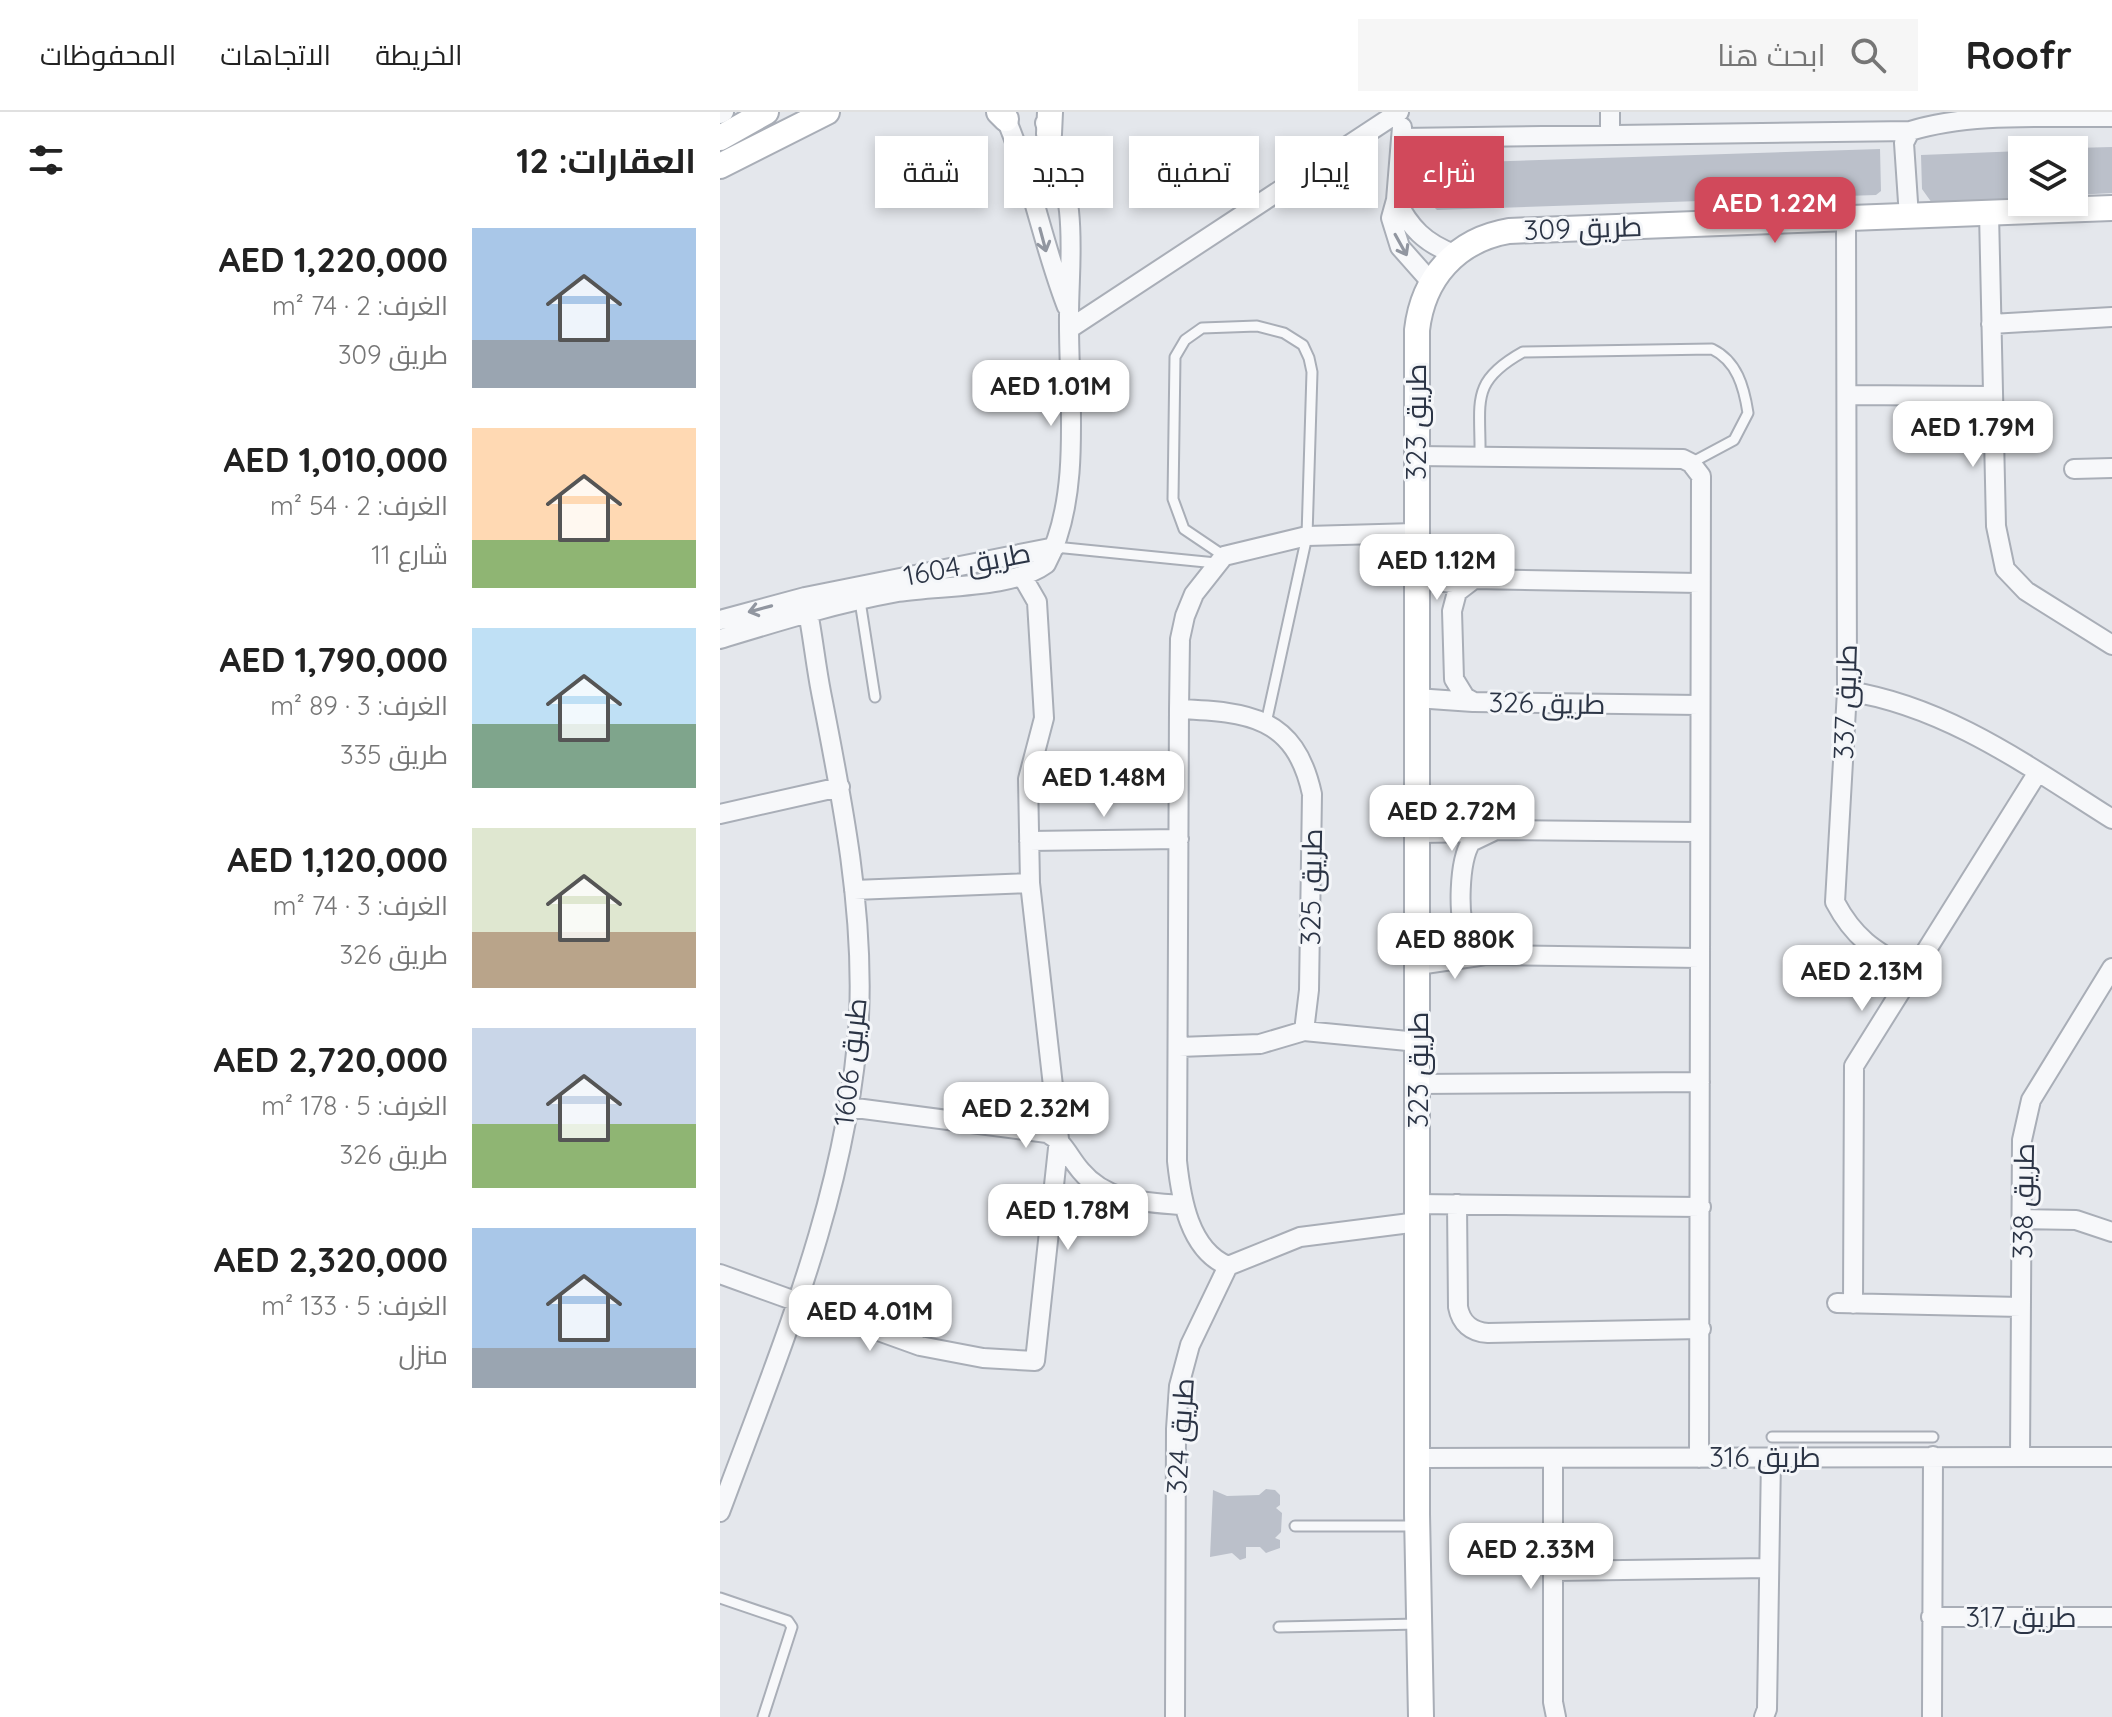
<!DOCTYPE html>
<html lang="ar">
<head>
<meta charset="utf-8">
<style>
	body { margin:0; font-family:Quicksand,Cairo,sans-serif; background:#f6f6f6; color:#222; direction:rtl; height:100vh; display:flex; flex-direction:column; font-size:30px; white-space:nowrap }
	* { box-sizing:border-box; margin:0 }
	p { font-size:26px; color:#767676 }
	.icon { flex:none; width:44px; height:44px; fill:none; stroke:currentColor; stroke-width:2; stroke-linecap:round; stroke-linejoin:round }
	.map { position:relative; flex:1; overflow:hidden; direction:ltr }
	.sheet { display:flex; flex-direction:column; background:#fff; width:720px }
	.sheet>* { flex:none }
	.banner { position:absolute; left:24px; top:24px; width:760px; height:72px; direction:rtl; display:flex; gap:16px }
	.tools { position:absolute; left:1288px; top:24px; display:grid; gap:16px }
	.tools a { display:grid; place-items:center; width:80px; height:80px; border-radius:0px; background:#fff; box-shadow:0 4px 12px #0003; font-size:40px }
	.price { position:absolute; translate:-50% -68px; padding:0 18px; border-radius:16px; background:#fff; color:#222; font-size:26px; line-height:52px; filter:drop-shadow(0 2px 4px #0008) }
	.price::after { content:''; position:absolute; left:50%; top:48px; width:24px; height:18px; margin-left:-12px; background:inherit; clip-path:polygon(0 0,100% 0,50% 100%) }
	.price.on { background:#d1495b; color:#fff }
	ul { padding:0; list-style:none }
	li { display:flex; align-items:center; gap:24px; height:200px; padding:0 24px }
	li span { display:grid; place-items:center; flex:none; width:224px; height:160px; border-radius:0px; color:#555 }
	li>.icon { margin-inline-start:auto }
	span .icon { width:96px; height:96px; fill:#fffc; stroke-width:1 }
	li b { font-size:34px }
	h2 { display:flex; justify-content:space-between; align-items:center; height:96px; padding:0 24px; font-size:34px }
	.tag { padding:0 28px; border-radius:0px; background:#fff; box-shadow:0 4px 12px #0003; font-size:28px; line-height:72px }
	.tag.on { background:#d1495b; color:#fff }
	header { display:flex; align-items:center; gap:48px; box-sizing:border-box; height:112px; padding:0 40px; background:#fff; border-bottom:2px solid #e0e0e0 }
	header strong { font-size:38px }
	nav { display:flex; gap:44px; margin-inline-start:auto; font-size:28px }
	.search { width:560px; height:72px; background:#f6f6f6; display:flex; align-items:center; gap:20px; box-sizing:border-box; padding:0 28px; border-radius:0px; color:#767676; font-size:30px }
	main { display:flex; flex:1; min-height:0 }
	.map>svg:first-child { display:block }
</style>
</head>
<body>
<header>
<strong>Roofr</strong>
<div class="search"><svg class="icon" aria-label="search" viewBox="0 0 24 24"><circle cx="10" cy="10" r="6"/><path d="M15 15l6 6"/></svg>ابحث هنا</div>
<nav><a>الخريطة</a><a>الاتجاهات</a><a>المحفوظات</a></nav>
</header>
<main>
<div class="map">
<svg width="1392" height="1605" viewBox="0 0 1392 1605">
	<rect width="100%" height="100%" fill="#e4e7ec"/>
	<path fill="#bbc0ca" d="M 1392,35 L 1392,81 L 1354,83 L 1354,36 Z
		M 1160,37 L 1161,79 L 1156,83 L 717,98 L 698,80 L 697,52 Z
		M 1302,39 L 1302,86 L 1212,91 L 1202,77 L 1201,43 Z
		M 546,1377 L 555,1378 L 560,1383 L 560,1393 L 556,1396 L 562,1401 L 561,1420 L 555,1426 L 560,1428 L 560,1436 L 546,1441 L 540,1435 L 526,1435 L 526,1446 L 520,1448 L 512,1441 L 490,1445 L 493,1378 L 507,1384 L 539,1383 Z"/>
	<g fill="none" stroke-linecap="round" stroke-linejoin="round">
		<defs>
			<path id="lane" d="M 760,345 C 761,290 749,270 803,240 L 992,237 C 1017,249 1024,275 1028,301 L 1014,328 L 971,351
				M 335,435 L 496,451
				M 504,444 L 464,417 L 453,387 L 455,245 L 465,228 L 482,216 L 537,214 L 564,221 L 583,233 L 589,246 L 592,260 L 587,424 L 546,611
				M 140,489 L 155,585
				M 1052,1325 L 1213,1325
				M 575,1414 L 697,1414
				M 0,1486 L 68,1509 L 72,1515 L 43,1605
				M 559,1515 L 698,1512"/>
			<path id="street" d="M 283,0 C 311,63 322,131 347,195
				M 0,2 L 4,0
				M 682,15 L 676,88 L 671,106 L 680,135 L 711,170
				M 890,23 L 890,0
				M 681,26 L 1190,19
				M 676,88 C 690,116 705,131 734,142
				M 1269,101 L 1276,414 L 1285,457 L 1306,479 L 1392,533
				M 1189,105 L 1184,31 L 1190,19 C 1252,0 1327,6 1392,5
				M 1126,107 L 1127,579 L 1115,790 C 1135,828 1156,839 1192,860
				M 1271,212 L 1392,205
				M 349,217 L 679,0
				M 1129,283 L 1271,284
				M 696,344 L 963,347 L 971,351 L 981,364 L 979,1346
				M 1354,357 L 1392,356
				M 696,467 L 743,472
				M 0,508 L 85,485 L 335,435
				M 0,527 C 59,509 117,491 178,480 C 220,473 292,477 326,452 C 363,384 348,279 349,204 C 349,169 353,135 349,99 C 346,71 336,37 325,11
				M 1127,579 C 1226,594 1308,654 1392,707
				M 696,586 L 753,590
				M 979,593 L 754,590 L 745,585 L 734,567 L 732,499 L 737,480 L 754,467 L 980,471
				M 459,597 C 528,600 575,604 592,682 L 589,878 L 584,919 L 540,932 L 459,935
				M 0,702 L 120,675
				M 978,720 L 776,718 L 751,730 C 739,749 737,805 747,825 C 751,834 758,838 766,843 L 980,846
				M 697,721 L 766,720
				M 309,729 L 459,727
				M 134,778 L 310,771
				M 698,853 L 766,843
				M 584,919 L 698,930
				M 698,972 L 980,970
				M 128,995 L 327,1021 C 345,1031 348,1044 361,1059 C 387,1090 424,1090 461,1093
				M 697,1092 L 981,1095
				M 737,1092 L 738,1195 C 741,1211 751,1220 768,1221 L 981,1217
				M 1303,1107 L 1356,1108 L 1392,1120
				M 508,1154 C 469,1138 461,1086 457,1049 L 459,597 L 460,527 L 465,504 L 474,482 L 504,444 L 587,424 L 695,421
				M 0,1162 L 200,1234 L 263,1246 L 315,1249 L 339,1027 L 310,771 L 308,667 L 324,606 L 317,490 L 302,464
				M 1117,1191 L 1301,1195
				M 1133,1192 L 1134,954 L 1318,660
				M 1300,1345 L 1302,1028 L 1311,988 L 1392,856
				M 699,1346 L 1392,1345
				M 833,1346 L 833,1590 L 836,1605
				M 0,1400 C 59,1240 129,1078 139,905 C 144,796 122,687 101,580 C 95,549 92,516 85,485
				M 832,1459 L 1049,1456
				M 1211,1505 L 1392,1505
				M 455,1605 L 456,1317 L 459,1274 L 470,1233 L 508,1154 L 580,1125 L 698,1110
				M 1044,1605 L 1047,1597 L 1051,1346
				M 1212,1605 L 1213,1344"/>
			<path id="secondary" d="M 279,0 L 286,7
				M 329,22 L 330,0
				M 0,26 L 46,0
				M 0,54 L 107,0
				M 701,1605 L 697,1402 L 697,218 C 703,166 736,128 789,119 L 1392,96"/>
		</defs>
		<use href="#lane" stroke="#a9aeb7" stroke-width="13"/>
		<use href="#street" stroke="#a9aeb7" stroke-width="22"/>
		<use href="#secondary" stroke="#a9aeb7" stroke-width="28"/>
		<use href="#lane" stroke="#f7f8fa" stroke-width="9"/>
		<use href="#street" stroke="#f7f8fa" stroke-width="18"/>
		<use href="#secondary" stroke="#fff" stroke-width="24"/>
	</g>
	<defs><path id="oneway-shaft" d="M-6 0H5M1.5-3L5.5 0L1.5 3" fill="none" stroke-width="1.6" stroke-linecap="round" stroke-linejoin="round" transform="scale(2)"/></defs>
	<g stroke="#9196a0">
		<use href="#oneway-shaft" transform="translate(323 128) rotate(75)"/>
		<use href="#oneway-shaft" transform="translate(681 133) rotate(61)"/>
		<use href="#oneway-shaft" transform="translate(40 497) rotate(165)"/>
	</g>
	<g text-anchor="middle" stroke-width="6" stroke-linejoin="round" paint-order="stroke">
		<g font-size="28" fill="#2b3445" stroke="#f4f6f9">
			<text transform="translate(863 116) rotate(-2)" y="10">طريق 309</text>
			<text transform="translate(696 310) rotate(-90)" y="10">طريق 323</text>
			<text transform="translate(247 452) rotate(-11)" y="10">طريق 1604</text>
			<text transform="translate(1125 590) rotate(-88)" y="10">طريق 337</text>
			<text transform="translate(827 591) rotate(1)" y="10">طريق 326</text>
			<text transform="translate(591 775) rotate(-89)" y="10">طريق 325</text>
			<text transform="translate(130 950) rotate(-84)" y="10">طريق 1606</text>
			<text transform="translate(698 958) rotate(-90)" y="10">طريق 323</text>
			<text transform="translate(1303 1089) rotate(-89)" y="10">طريق 338</text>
			<text transform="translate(460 1324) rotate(-86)" y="10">طريق 324</text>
			<text x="1045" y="1355">طريق 316</text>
			<text x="1301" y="1515">طريق 317</text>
		</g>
	</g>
</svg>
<div class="tools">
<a><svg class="icon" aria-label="layers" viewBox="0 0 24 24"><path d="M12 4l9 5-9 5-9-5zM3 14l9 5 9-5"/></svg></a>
</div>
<b class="price on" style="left:1055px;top:133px">AED 1.22M</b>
<b class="price" style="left:331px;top:316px">AED 1.01M</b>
<b class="price" style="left:1253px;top:357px">AED 1.79M</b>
<b class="price" style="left:717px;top:490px">AED 1.12M</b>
<b class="price" style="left:384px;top:707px">AED 1.48M</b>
<b class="price" style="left:732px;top:741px">AED 2.72M</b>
<b class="price" style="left:735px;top:869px">AED 880K</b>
<b class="price" style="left:1142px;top:901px">AED 2.13M</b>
<b class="price" style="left:306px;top:1038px">AED 2.32M</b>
<b class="price" style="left:348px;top:1140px">AED 1.78M</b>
<b class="price" style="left:150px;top:1241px">AED 4.01M</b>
<b class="price" style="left:811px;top:1479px">AED 2.33M</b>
<div class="banner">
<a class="tag on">شراء</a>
<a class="tag">إيجار</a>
<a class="tag">تصفية</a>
<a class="tag">جديد</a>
<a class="tag">شقة</a>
</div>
</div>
<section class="sheet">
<h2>العقارات: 12<svg class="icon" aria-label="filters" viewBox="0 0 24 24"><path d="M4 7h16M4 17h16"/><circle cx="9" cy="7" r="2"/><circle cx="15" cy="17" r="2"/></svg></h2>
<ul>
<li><span style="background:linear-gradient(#a9c7e8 70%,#9aa5b1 0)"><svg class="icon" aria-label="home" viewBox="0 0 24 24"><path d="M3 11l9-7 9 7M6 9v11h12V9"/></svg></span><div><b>AED 1,220,000</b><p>الغرف: 2 · 74 m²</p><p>طريق 309</p></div></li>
<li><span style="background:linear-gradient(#ffd9b3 70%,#8fb573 0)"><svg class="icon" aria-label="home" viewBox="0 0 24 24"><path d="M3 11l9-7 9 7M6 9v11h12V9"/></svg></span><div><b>AED 1,010,000</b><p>الغرف: 2 · 54 m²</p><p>شارع 11</p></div></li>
<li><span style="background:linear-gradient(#bfe0f5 60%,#7fa58c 0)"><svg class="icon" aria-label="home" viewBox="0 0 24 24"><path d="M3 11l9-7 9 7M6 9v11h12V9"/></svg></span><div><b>AED 1,790,000</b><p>الغرف: 3 · 89 m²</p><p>طريق 335</p></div></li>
<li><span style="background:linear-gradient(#dfe7d0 65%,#b9a48a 0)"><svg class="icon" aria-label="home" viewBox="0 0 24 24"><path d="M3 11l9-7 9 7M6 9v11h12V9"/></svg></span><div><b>AED 1,120,000</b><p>الغرف: 3 · 74 m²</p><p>طريق 326</p></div></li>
<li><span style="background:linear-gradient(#c9d6e8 60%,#8fb573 0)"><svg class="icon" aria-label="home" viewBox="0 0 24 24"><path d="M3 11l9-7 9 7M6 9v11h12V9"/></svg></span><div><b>AED 2,720,000</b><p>الغرف: 5 · 178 m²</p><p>طريق 326</p></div></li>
<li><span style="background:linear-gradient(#a9c7e8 75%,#9aa5b1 0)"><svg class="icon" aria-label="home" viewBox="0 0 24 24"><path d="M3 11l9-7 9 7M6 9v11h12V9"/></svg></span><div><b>AED 2,320,000</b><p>الغرف: 5 · 133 m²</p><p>منزل</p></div></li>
</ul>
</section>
</main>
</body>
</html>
